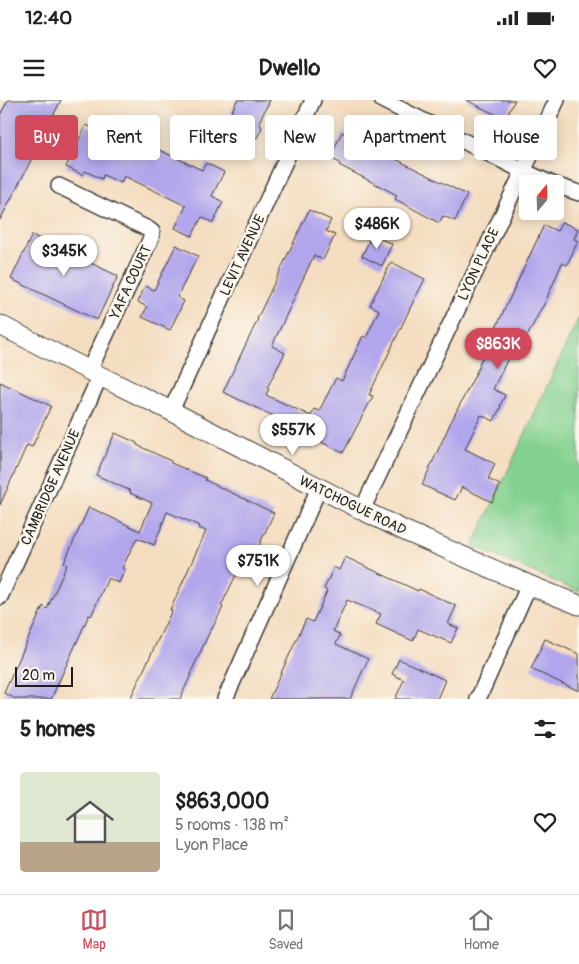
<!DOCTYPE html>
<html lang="en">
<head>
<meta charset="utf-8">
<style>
	body { margin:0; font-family:Pangolin,sans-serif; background:#f2f2f2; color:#222; height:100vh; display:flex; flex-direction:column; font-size:19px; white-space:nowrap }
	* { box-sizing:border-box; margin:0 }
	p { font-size:16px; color:#767676 }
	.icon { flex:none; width:28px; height:28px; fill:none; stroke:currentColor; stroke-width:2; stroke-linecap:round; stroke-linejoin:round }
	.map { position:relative; height:599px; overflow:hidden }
	.sheet { display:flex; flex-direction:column; background:#fff; flex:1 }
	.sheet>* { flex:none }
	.guide { position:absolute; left:15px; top:15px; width:550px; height:45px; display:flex; gap:10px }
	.needle { width:32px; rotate:19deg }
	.controls { position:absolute; left:519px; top:75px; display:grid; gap:10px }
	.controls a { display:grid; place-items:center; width:45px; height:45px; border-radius:5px; background:#fff; box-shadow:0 2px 12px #0003; font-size:25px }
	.scale { position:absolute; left:15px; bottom:12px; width:58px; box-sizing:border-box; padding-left:5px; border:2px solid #1c1c1c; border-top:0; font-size:14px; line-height:18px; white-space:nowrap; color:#1c1c1c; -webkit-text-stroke:4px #fbf7ec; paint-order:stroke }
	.price { position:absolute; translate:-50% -42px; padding:0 11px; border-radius:18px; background:#fff; color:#222; font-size:16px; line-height:32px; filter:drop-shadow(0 1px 2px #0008) }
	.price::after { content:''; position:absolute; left:50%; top:30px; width:15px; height:11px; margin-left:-8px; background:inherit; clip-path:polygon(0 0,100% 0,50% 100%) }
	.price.on { background:#d1495b; color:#fff }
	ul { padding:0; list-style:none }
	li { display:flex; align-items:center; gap:15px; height:125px; padding:0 20px }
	li span { display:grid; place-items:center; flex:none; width:140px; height:100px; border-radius:5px; color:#555 }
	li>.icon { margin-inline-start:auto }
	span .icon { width:60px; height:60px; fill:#fffc; stroke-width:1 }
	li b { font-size:21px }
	h2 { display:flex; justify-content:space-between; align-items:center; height:60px; padding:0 20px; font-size:21px }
	.pill { padding:0 18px; border-radius:5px; background:#fff; box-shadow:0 2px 12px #0003; font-size:18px; line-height:45px }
	.pill.on { background:#d1495b; color:#fff }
	.status { display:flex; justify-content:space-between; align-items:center; height:35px; padding:0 25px; background:#fff; direction:ltr }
	.status svg { height:14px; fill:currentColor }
	header { display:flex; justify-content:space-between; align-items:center; height:65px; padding:0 20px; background:#fff; font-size:22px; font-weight:700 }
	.menu { display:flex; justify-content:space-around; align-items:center; height:70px; border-top:1px solid #e0e0e0; background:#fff; font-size:14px; color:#767676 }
	.menu a { display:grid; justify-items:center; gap:2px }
	.menu .on { color:#d1495b }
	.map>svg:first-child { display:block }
</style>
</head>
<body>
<div class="status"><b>12:40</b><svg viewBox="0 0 49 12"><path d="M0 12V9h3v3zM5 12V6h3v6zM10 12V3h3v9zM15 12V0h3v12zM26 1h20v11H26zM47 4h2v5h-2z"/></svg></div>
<header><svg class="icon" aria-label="menu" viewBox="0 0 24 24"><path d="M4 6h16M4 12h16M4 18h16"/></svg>Dwello<svg class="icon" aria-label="heart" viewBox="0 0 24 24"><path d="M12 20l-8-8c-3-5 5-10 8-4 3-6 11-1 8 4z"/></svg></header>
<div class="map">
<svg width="579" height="599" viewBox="0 0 579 599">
	<rect width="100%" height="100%" fill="#fbf7ec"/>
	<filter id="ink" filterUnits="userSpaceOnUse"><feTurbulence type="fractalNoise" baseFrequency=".02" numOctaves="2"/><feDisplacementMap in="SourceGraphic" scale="10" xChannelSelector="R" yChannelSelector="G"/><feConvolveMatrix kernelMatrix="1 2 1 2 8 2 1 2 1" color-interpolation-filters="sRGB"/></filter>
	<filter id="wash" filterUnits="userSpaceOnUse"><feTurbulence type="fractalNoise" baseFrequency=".0096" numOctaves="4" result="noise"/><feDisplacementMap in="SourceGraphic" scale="20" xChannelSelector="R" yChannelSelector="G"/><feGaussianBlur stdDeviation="1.12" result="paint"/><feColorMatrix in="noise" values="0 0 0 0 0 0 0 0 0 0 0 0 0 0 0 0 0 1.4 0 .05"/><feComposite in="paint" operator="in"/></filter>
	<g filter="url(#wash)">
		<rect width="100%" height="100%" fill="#f4ddc0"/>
		<path fill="#83d190" stroke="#507656" d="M 579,217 L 579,492 L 473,446 Z"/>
		<g id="blocks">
			<path fill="#b1a6ec" d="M 8,0 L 61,0 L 26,70 L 0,120 L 0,15 Z
				M 237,0 L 270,0 L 259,22 L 262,28 L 257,38 L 226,24 Z
				M 466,0 L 515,0 L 505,19 Z
				M 86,25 L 103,33 L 105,29 L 121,37 L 123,33 L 202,70 L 206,63 L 224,72 L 212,96 L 223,102 L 213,123 L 202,117 L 192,136 L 175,128 L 186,106 L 124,76 L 121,83 L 103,75 L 102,79 L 85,71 L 83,75 L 66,67 Z
				M 342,32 L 467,95 L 455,121 L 443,116 L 439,123 L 395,99 L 397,95 L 339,65 L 340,63 L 330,58 Z
				M 309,110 L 331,120 L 326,131 L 335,135 L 323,160 L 314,155 L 272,246 L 285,253 L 267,288 L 269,289 L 266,295 L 311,316 L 314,309 L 319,311 L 336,278 L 342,281 L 363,236 L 366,238 L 379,210 L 370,205 L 391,162 L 425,179 L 413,202 L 369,295 L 373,296 L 343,353 L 284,323 L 284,321 L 223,292 L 258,219 L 257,219 L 269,194 Z
				M 562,122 L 578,129 L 574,139 L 578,141 L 567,165 L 562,163 L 543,207 L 542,207 L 528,235 L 521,232 L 493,289 L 505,295 L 500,306 L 501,306 L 494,321 L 481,315 L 465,349 L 495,364 L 488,379 L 500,385 L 492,402 L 462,387 L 455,400 L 422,385 L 451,322 L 480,265 L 479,264 L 544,125 L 557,131 Z
				M 32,135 L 118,176 L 97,220 L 11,179 Z
				M 372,135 L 392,144 L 382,166 L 362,156 Z
				M 176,145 L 198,156 L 177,197 L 184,201 L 170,230 L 142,217 L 147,207 L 138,202 L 145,186 L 154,190 Z
				M 0,282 L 51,306 L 32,347 L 27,345 L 0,405 Z
				M 115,333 L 137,343 L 137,345 L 171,361 L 171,363 L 206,378 L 205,380 L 274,413 L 254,456 L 247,452 L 221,506 L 223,507 L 212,529 L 211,529 L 192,570 L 193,570 L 180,599 L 130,599 L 172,510 L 170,510 L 206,431 L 199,428 L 200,426 L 167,412 L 159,433 L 154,445 L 137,438 L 122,468 L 125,469 L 119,483 L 108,478 L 91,516 L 89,515 L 51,599 L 16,599 L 4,593 L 43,506 L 47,509 L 67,465 L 64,463 L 89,407 L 140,431 L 152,403 L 130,393 L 131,391 L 96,375 Z
				M 345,457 L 418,491 L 419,489 L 456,506 L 448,524 L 458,528 L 451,543 L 418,529 L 413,541 L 376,524 L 381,514 L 347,500 L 333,531 L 340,535 L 336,544 L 368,559 L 350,599 L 269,599 L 306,519 L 313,522 L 327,491 L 324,489 L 334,467 L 339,470 Z
				M 545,539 L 579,554 L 579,591 L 531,569 Z
				M 399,559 L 445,580 L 437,599 L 395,599 L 404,580 L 392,574 Z"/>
		</g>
	</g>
	<g filter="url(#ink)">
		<use href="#blocks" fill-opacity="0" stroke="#3c3935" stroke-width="1"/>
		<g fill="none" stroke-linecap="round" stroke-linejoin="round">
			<defs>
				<path id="minor" d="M 382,0 L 523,71 L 552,84
					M 555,85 L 579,93
					M 59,86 L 148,129 L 152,132 L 151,138 L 89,271
					M 171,311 L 313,0
					M 362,410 L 557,0
					M 0,497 L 100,276
					M 225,599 L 319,388
					M 478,599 L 529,485"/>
				<path id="tertiary" d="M 0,225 L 100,276 L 171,311 L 362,410 L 405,431 L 529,485 L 579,505"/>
			</defs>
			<use href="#minor" stroke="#3c3935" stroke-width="18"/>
			<use href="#tertiary" stroke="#3c3935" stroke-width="21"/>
			<use href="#minor" stroke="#fff" stroke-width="15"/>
			<use href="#tertiary" stroke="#fff" stroke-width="19"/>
		</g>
	</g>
	<g text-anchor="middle" stroke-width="5" stroke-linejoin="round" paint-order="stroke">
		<g font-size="14" fill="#1c1c1c" stroke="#fbf7ec">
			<text transform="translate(242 155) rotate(-65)" y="5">LEVIT AVENUE</text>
			<text transform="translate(478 164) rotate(-65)" y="5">LYON PLACE</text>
			<text transform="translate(130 182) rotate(-65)" y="5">YAFA COURT</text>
			<text transform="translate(50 387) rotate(-66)" y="5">CAMBRIDGE AVENUE</text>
			<text transform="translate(353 405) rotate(26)" y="5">WATCHOGUE ROAD</text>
		</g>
	</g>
</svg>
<div class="controls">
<a><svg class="needle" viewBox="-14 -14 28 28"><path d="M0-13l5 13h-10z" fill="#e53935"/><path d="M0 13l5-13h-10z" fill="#767676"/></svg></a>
</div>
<div class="scale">20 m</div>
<b class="price" style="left:377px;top:150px">$486K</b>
<b class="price" style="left:64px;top:177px">$345K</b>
<b class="price on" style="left:498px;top:270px">$863K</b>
<b class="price" style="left:293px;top:356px">$557K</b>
<b class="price" style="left:258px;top:487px">$751K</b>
<div class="guide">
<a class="pill on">Buy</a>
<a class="pill">Rent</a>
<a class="pill">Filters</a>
<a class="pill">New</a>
<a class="pill">Apartment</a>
<a class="pill">House</a>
</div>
</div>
<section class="sheet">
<h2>5 homes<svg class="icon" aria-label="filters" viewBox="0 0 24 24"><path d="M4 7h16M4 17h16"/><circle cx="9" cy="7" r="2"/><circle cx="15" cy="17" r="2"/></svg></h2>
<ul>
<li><span style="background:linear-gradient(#dfe7d0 70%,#b9a48a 0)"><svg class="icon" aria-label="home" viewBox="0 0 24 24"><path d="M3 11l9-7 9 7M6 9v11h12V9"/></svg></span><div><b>$863,000</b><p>5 rooms · 138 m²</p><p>Lyon Place</p></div><svg class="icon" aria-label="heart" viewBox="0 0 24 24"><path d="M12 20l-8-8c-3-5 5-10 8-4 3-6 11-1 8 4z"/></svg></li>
</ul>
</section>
<nav class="menu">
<a class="on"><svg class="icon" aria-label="map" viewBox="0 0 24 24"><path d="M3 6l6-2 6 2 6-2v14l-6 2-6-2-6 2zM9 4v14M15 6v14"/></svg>Map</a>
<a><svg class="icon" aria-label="saved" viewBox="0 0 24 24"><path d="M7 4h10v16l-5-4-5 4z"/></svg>Saved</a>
<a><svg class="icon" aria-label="home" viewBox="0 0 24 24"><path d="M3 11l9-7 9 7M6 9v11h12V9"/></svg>Home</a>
</nav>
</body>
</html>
